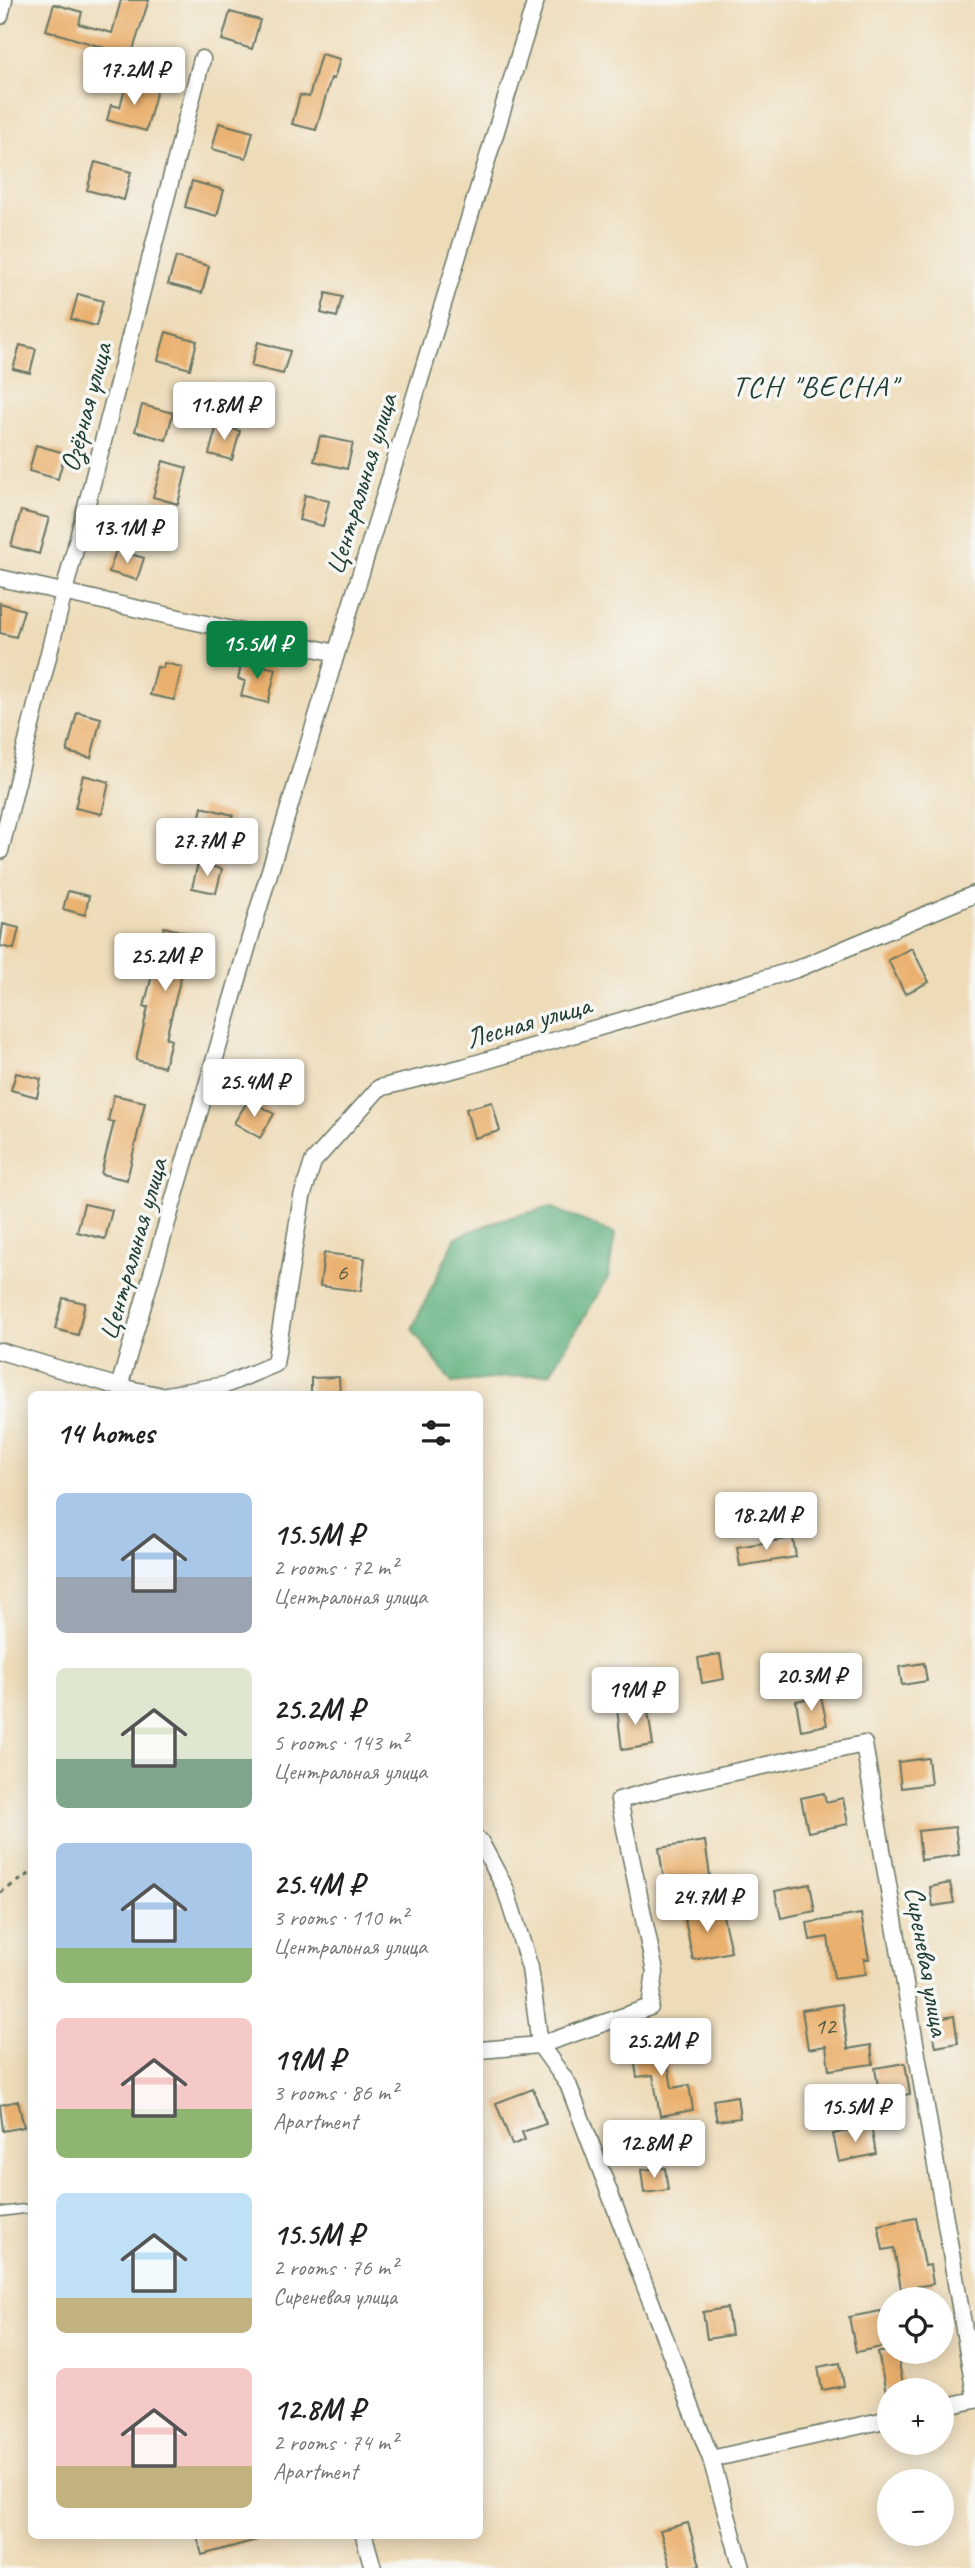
<!DOCTYPE html>
<html lang="en">
<head>
<meta charset="utf-8">
<style>
	body { margin:0; font-family:Caveat,sans-serif; background:#f6f6f6; color:#222; height:100vh; display:flex; flex-direction:column; font-size:26px; white-space:nowrap }
	* { box-sizing:border-box; margin:0 }
	p { font-size:23px; color:#767676 }
	.icon { flex:none; width:38px; height:38px; fill:none; stroke:currentColor; stroke-width:2; stroke-linecap:round; stroke-linejoin:round }
	.map { position:relative; flex:1; overflow:hidden }
	.panel { position:absolute; left:28px; top:1391px; width:455px; height:1148px; display:flex; flex-direction:column; background:#fff; border-radius:10px; box-shadow:0 4px 18px #0003 }
	.panel>* { flex:none }
	.buttons { position:absolute; left:877px; top:2287px; display:grid; gap:14px }
	.buttons a { display:grid; place-items:center; width:77px; height:77px; border-radius:50%; background:#fff; box-shadow:0 4px 18px #0003; font-size:35px }
	.price { position:absolute; translate:-50% -60px; padding:0 16px; border-radius:7px; background:#fff; color:#222; font-size:23px; line-height:46px; filter:drop-shadow(0 2px 4px #0008) }
	.price::after { content:''; position:absolute; left:50%; top:42px; width:21px; height:16px; margin-left:-10px; background:inherit; clip-path:polygon(0 0,100% 0,50% 100%) }
	.price.on { background:#0b8043; color:#fff }
	ul { padding:0; list-style:none }
	li { display:flex; align-items:center; gap:21px; height:175px; padding:0 28px }
	li span { display:grid; place-items:center; flex:none; width:196px; height:140px; border-radius:10px; color:#555 }
	li>.icon { margin-inline-start:auto }
	span .icon { width:84px; height:84px; fill:#fffc; stroke-width:1 }
	li b { font-size:30px }
	h2 { display:flex; justify-content:space-between; align-items:center; height:84px; padding:0 28px; font-size:30px }
	.map>svg:first-child { display:block }
</style>
</head>
<body>
<div class="map">
<svg width="975" height="2568" viewBox="0 0 975 2568">
	<rect width="100%" height="100%" fill="#f6f6f2"/>
	<filter id="ink" filterUnits="userSpaceOnUse"><feTurbulence type="fractalNoise" baseFrequency=".0143" numOctaves="2"/><feDisplacementMap in="SourceGraphic" scale="14" xChannelSelector="R" yChannelSelector="G"/><feConvolveMatrix kernelMatrix="1 2 1 2 8 2 1 2 1" color-interpolation-filters="sRGB"/></filter>
	<filter id="wash" filterUnits="userSpaceOnUse"><feTurbulence type="fractalNoise" baseFrequency=".00686" numOctaves="4" result="noise"/><feDisplacementMap in="SourceGraphic" scale="28" xChannelSelector="R" yChannelSelector="G"/><feGaussianBlur stdDeviation="1.57" result="paint"/><feColorMatrix in="noise" values="0 0 0 0 0 0 0 0 0 0 0 0 0 0 0 0 0 1.4 0 .05"/><feComposite in="paint" operator="in"/></filter>
	<g filter="url(#wash)">
		<rect width="100%" height="100%" fill="#eedcb9"/>
		<path fill="#5daf7c" stroke="#3e7658" stroke-width="2" d="M 550,1207 L 615,1234 L 608,1278 L 550,1373 L 452,1383 L 412,1329 L 456,1237 L 500,1220 Z"/>
		<g id="blocks">
			<path fill="#eab06d" d="M 121,0 L 149,0 L 131,56 L 46,30 L 54,4 L 82,12 L 79,24 L 112,33 Z
				M 230,12 L 260,20 L 252,49 L 222,40 Z
				M 321,54 L 340,59 L 334,79 L 331,78 L 316,130 L 292,124 L 300,95 L 309,97 Z
				M 127,81 L 157,90 L 146,131 L 107,120 L 111,105 L 120,107 Z
				M 219,123 L 253,132 L 246,158 L 212,149 Z
				M 95,162 L 131,172 L 124,200 L 87,190 Z
				M 192,181 L 224,190 L 217,216 L 185,207 Z
				M 176,257 L 209,266 L 202,293 L 168,284 Z
				M 326,293 L 342,297 L 337,317 L 321,313 Z
				M 78,294 L 103,301 L 96,326 L 71,319 Z
				M 166,332 L 197,341 L 190,369 L 158,360 Z
				M 258,342 L 290,351 L 283,374 L 251,366 Z
				M 20,345 L 36,349 L 30,373 L 13,369 Z
				M 142,405 L 173,413 L 166,440 L 135,431 Z
				M 217,425 L 240,431 L 232,460 L 209,454 Z
				M 320,436 L 353,443 L 347,469 L 314,461 Z
				M 36,445 L 65,453 L 58,479 L 29,471 Z
				M 163,461 L 187,468 L 178,504 L 153,497 Z
				M 305,495 L 329,501 L 323,526 L 299,520 Z
				M 21,511 L 49,518 L 39,554 L 11,546 Z
				M 116,550 L 144,558 L 137,580 L 109,572 Z
				M 0,603 L 24,610 L 16,637 L 0,633 Z
				M 242,661 L 276,669 L 268,703 L 241,696 L 245,681 L 238,679 Z
				M 164,663 L 182,667 L 174,700 L 150,695 L 157,667 L 163,668 Z
				M 77,712 L 101,718 L 91,758 L 67,752 Z
				M 83,775 L 109,782 L 102,814 L 75,808 Z
				M 202,807 L 233,815 L 228,838 L 197,830 Z
				M 198,863 L 222,869 L 216,893 L 192,888 Z
				M 68,891 L 89,896 L 85,915 L 63,909 Z
				M 3,924 L 19,928 L 14,949 L 0,946 Z
				M 164,927 L 201,936 L 195,962 L 185,960 L 166,1038 L 171,1040 L 164,1067 L 136,1060 L 148,1007 L 144,1007 Z
				M 912,948 L 929,982 L 905,994 L 888,960 Z
				M 16,1073 L 41,1079 L 37,1097 L 11,1090 Z
				M 114,1095 L 145,1102 L 127,1180 L 101,1174 L 114,1122 L 108,1121 Z
				M 249,1099 L 274,1114 L 260,1138 L 234,1123 Z
				M 492,1102 L 500,1131 L 474,1138 L 466,1109 Z
				M 84,1204 L 112,1210 L 105,1239 L 77,1232 Z
				M 324,1253 L 365,1258 L 361,1291 L 320,1286 Z
				M 63,1298 L 85,1303 L 78,1335 L 55,1329 Z
				M 339,1377 L 340,1395 L 311,1395 L 311,1378 Z
				M 793,1538 L 796,1557 L 740,1566 L 737,1547 Z
				M 720,1654 L 724,1679 L 702,1683 L 698,1658 Z
				M 924,1663 L 927,1681 L 902,1685 L 899,1667 Z
				M 821,1696 L 827,1725 L 801,1730 L 796,1701 Z
				M 647,1704 L 653,1745 L 622,1750 L 617,1708 Z
				M 928,1758 L 931,1784 L 901,1788 L 898,1762 Z
				M 824,1793 L 826,1802 L 843,1798 L 848,1824 L 808,1832 L 801,1798 Z
				M 955,1827 L 959,1855 L 921,1860 L 918,1831 Z
				M 705,1841 L 710,1876 L 664,1882 L 659,1848 Z
				M 950,1883 L 954,1903 L 933,1906 L 930,1887 Z
				M 810,1884 L 815,1911 L 781,1918 L 775,1891 Z
				M 721,1907 L 731,1952 L 693,1960 L 684,1915 Z
				M 861,1914 L 869,1959 L 864,1959 L 866,1974 L 834,1978 L 828,1937 L 810,1940 L 807,1923 Z
				M 842,2004 L 848,2049 L 871,2045 L 873,2064 L 829,2070 L 826,2046 L 808,2049 L 802,2010 Z
				M 954,2016 L 958,2043 L 936,2047 L 931,2020 Z
				M 664,2040 L 672,2088 L 689,2085 L 693,2110 L 660,2116 L 653,2075 L 637,2077 L 632,2045 Z
				M 905,2063 L 910,2094 L 880,2099 L 875,2068 Z
				M 533,2089 L 546,2124 L 522,2132 L 525,2140 L 512,2145 L 496,2103 Z
				M 737,2096 L 740,2118 L 717,2121 L 713,2100 Z
				M 18,2101 L 24,2127 L 3,2131 L 0,2105 Z
				M 871,2126 L 876,2154 L 839,2162 L 833,2134 Z
				M 665,2168 L 668,2190 L 644,2193 L 641,2170 Z
				M 916,2218 L 925,2266 L 930,2265 L 933,2284 L 901,2289 L 894,2248 L 883,2250 L 878,2225 Z
				M 727,2308 L 731,2335 L 707,2339 L 703,2312 Z
				M 881,2311 L 887,2346 L 856,2352 L 849,2317 Z
				M 878,2352 L 897,2352 L 904,2390 L 889,2390 L 886,2393 Z
				M 840,2363 L 844,2386 L 822,2390 L 818,2367 Z
				M 688,2523 L 700,2565 L 688,2568 L 671,2568 L 660,2530 Z
				M 197,2536 L 255,2536 L 256,2540 L 202,2555 Z"/>
		</g>
	</g>
	<g filter="url(#ink)">
		<use href="#blocks" fill-opacity="0" stroke="#677563" stroke-width="2"/>
		<g fill="none" stroke-linecap="round" stroke-linejoin="round">
			<defs>
				<path id="lane" d="M 0,2212 L 32,2208"/>
				<path id="street" d="M 0,16 L 4,0
					M 0,578 L 336,653
					M 0,851 L 64,592 L 202,59
					M 0,1351 L 119,1387 L 158,1395
					M 119,1387 L 264,890 L 536,0
					M 166,1395 L 225,1385 L 275,1364 L 302,1197 L 313,1162 L 379,1088 L 464,1067 L 797,969 L 975,894
					M 480,1841 L 505,1888 L 530,1968 L 540,2045 L 568,2084 L 711,2459 L 742,2568
					M 480,2050 L 540,2045 L 650,2007 L 655,1972 L 619,1800 L 674,1785 L 864,1744 L 975,2394
					M 942,2407 L 975,2400
					M 711,2459 L 889,2419
					M 364,2536 L 373,2568"/>
			</defs>
			<use href="#lane" stroke="#677563" stroke-width="11"/>
			<use href="#street" stroke="#677563" stroke-width="19"/>
			<path stroke="#677563" stroke-width="3.5" stroke-dasharray="5 5" stroke-linecap="butt" d="M 0,1893 L 32,1872"/>
			<use href="#lane" stroke="#fff" stroke-width="8"/>
			<use href="#street" stroke="#fff" stroke-width="16"/>
		</g>
	</g>
	<g text-anchor="middle" stroke-width="7" stroke-linejoin="round" paint-order="stroke">
		<g font-size="24" fill="#525a42">
			<text x="342" y="1280">6</text>
			<text x="825" y="2034">12</text>
		</g>
		<g font-size="28" fill="#1f3d34" stroke="#f6f6f2">
			<text transform="translate(85 407) rotate(-75)" y="10">Озёрная улица</text>
			<text transform="translate(360 484) rotate(-73)" y="10">Центральная улица</text>
			<text transform="translate(528 1021) rotate(-16)" y="10">Лесная улица</text>
			<text transform="translate(132 1249) rotate(-74)" y="10">Центральная улица</text>
			<text transform="translate(928 1961) rotate(80)" y="10">Сиреневая улица</text>
		</g>
		<g font-size="30" letter-spacing="2" fill="#1f3d34" stroke="#f6f6f2">
			<text x="815" y="396">ТСН "ВЕСНА"</text>
		</g>
	</g>
</svg>
<div class="buttons">
<a><svg class="icon" aria-label="locate" viewBox="0 0 24 24"><circle cx="12" cy="12" r="6"/><path d="M12 2v4M12 18v4M2 12h4M18 12h4"/></svg></a>
<a>+</a>
<a>−</a>
</div>
<b class="price" style="left:134px;top:107px">17.2M ₽</b>
<b class="price" style="left:224px;top:442px">11.8M ₽</b>
<b class="price" style="left:127px;top:565px">13.1M ₽</b>
<b class="price on" style="left:257px;top:681px">15.5M ₽</b>
<b class="price" style="left:207px;top:878px">27.7M ₽</b>
<b class="price" style="left:165px;top:993px">25.2M ₽</b>
<b class="price" style="left:254px;top:1119px">25.4M ₽</b>
<b class="price" style="left:766px;top:1552px">18.2M ₽</b>
<b class="price" style="left:811px;top:1713px">20.3M ₽</b>
<b class="price" style="left:635px;top:1727px">19M ₽</b>
<b class="price" style="left:707px;top:1934px">24.7M ₽</b>
<b class="price" style="left:661px;top:2078px">25.2M ₽</b>
<b class="price" style="left:855px;top:2144px">15.5M ₽</b>
<b class="price" style="left:654px;top:2180px">12.8M ₽</b>
<section class="panel">
<h2>14 homes<svg class="icon" aria-label="filters" viewBox="0 0 24 24"><path d="M4 7h16M4 17h16"/><circle cx="9" cy="7" r="2"/><circle cx="15" cy="17" r="2"/></svg></h2>
<ul>
<li><span style="background:linear-gradient(#a9c7e8 60%,#9aa5b1 0)"><svg class="icon" aria-label="home" viewBox="0 0 24 24"><path d="M3 11l9-7 9 7M6 9v11h12V9"/></svg></span><div><b>15.5M ₽</b><p>2 rooms · 72 m²</p><p>Центральная улица</p></div></li>
<li><span style="background:linear-gradient(#dfe7d0 65%,#7fa58c 0)"><svg class="icon" aria-label="home" viewBox="0 0 24 24"><path d="M3 11l9-7 9 7M6 9v11h12V9"/></svg></span><div><b>25.2M ₽</b><p>5 rooms · 143 m²</p><p>Центральная улица</p></div></li>
<li><span style="background:linear-gradient(#a9c7e8 75%,#8fb573 0)"><svg class="icon" aria-label="home" viewBox="0 0 24 24"><path d="M3 11l9-7 9 7M6 9v11h12V9"/></svg></span><div><b>25.4M ₽</b><p>3 rooms · 110 m²</p><p>Центральная улица</p></div></li>
<li><span style="background:linear-gradient(#f6c9c9 65%,#8fb573 0)"><svg class="icon" aria-label="home" viewBox="0 0 24 24"><path d="M3 11l9-7 9 7M6 9v11h12V9"/></svg></span><div><b>19M ₽</b><p>3 rooms · 86 m²</p><p>Apartment</p></div></li>
<li><span style="background:linear-gradient(#bfe0f5 75%,#c2b280 0)"><svg class="icon" aria-label="home" viewBox="0 0 24 24"><path d="M3 11l9-7 9 7M6 9v11h12V9"/></svg></span><div><b>15.5M ₽</b><p>2 rooms · 76 m²</p><p>Сиреневая улица</p></div></li>
<li><span style="background:linear-gradient(#f6c9c9 70%,#c2b280 0)"><svg class="icon" aria-label="home" viewBox="0 0 24 24"><path d="M3 11l9-7 9 7M6 9v11h12V9"/></svg></span><div><b>12.8M ₽</b><p>2 rooms · 74 m²</p><p>Apartment</p></div></li>
</ul>
</section>
</div>
</body>
</html>
